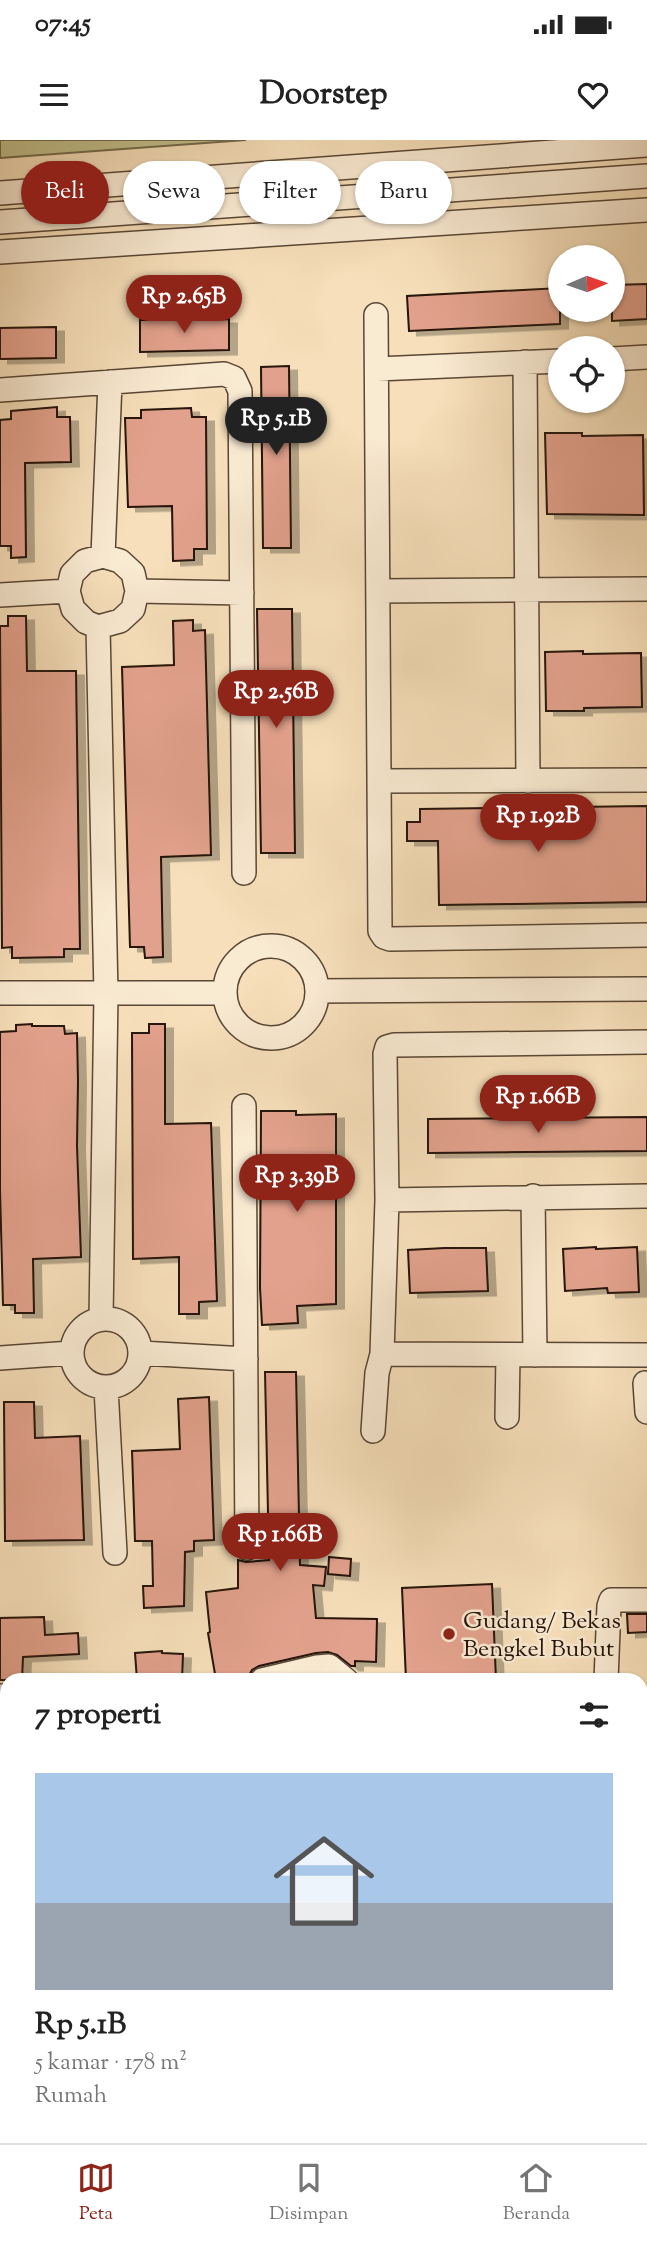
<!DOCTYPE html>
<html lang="id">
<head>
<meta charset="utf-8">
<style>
	body { margin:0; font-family:"Sorts Mill Goudy",serif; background:#f2f2f2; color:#222; height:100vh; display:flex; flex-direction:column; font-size:26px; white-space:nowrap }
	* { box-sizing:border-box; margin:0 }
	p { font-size:23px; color:#767676 }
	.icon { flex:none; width:38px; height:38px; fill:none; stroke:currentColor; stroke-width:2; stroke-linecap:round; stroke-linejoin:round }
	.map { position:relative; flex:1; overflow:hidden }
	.side { position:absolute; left:0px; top:1533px; width:648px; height:471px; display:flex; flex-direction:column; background:#fff; border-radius:21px 21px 0 0; box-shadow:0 2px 5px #0004 }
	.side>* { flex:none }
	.hud { position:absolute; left:21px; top:21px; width:606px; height:63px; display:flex; gap:14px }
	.needle { width:46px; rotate:88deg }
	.fabs { position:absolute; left:548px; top:105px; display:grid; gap:14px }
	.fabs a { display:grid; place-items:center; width:77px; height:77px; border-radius:50%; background:#fff; box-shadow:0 2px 5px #0004; font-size:35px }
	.price { position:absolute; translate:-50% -60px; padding:0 16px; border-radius:24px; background:#8f2418; color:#fff; font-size:23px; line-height:46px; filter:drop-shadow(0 2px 4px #0008) }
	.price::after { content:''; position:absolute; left:50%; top:42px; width:21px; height:16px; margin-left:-10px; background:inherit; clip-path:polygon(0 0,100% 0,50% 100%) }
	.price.on { background:#222; color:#fff }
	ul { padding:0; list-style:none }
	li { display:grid; align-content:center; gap:14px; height:371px; padding:0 35px }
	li+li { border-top:2px solid #e0e0e0 }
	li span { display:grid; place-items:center; height:217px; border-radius:0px; color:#555 }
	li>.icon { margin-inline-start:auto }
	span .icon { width:126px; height:126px; fill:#fffc; stroke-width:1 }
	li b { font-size:30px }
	h2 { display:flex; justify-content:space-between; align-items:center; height:84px; padding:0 35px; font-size:30px }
	.tag { padding:0 24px; border-radius:32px; background:#fff; box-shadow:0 2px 5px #0004; font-size:24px; line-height:63px }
	.tag.on { background:#8f2418; color:#fff }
	.status { display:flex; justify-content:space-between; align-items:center; height:49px; padding:0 35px; background:#fff; direction:ltr }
	.status svg { height:19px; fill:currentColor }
	header { display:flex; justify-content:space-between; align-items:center; height:91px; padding:0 35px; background:#fff; font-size:32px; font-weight:700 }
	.dock { display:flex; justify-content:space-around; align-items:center; height:98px; border-top:2px solid #e0e0e0; background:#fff; font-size:19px; color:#767676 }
	.dock a { display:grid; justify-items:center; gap:4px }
	.dock .on { color:#8f2418 }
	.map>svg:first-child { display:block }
</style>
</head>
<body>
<div class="status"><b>07:45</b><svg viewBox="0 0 49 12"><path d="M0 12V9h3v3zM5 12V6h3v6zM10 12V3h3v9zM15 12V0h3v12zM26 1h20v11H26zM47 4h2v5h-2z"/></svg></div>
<header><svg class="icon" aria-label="menu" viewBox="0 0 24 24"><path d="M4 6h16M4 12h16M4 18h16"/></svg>Doorstep<svg class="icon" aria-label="heart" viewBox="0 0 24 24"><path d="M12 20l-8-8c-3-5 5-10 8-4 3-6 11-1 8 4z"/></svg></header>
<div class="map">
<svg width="647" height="2003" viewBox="0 0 647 2003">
	<defs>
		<filter id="shadow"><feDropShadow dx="8" dy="4.5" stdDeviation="0" flood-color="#0004"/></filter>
	</defs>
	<rect width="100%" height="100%" fill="#f6dfba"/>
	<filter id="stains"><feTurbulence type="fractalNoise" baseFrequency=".00286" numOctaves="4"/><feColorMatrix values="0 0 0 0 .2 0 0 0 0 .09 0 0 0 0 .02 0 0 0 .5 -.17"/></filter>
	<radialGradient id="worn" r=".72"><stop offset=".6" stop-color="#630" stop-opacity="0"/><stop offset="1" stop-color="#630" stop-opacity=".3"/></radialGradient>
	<path fill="#c1c08c" stroke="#736a4a" stroke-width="2" d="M 0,0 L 246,0 L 0,18 Z"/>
	<path fill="#e2a18c" stroke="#251309" stroke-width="2" filter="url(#shadow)" d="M 647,144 L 647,179 L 612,181 L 612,145 Z
		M 560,148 L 560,184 L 409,191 L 407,156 Z
		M 229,179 L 229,210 L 140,212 L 140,180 Z
		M 56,187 L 56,218 L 0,219 L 0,188 Z
		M 289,226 L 291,408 L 263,408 L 261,227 Z
		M 57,267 L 57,277 L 70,277 L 71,322 L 25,323 L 26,417 L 11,418 L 11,406 L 0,406 L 0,280 L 11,279 L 11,271 Z
		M 191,268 L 192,277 L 206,277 L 207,409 L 194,409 L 194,420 L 173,421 L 172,366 L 128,367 L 125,278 L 141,278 L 141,270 Z
		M 545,293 L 582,293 L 582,296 L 643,295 L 644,375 L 547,374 Z
		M 257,469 L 292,469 L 295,713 L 261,713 Z
		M 8,476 L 26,476 L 27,531 L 76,531 L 80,809 L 64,809 L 64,817 L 12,818 L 12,807 L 2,808 L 0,486 L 8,486 Z
		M 193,480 L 193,491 L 205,490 L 211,715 L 161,717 L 163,817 L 145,818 L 144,807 L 130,807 L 122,527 L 174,525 L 173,481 Z
		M 583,511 L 583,514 L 641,513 L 642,567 L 584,568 L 584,571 L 546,571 L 545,512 Z
		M 647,666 L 647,762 L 439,765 L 438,701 L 407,701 L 407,682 L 420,682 L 420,669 Z
		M 32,884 L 32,886 L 64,886 L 65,894 L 77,893 L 78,941 L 77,1006 L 81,1117 L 33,1119 L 34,1173 L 15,1173 L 15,1165 L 3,1165 L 0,1049 L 0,892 L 16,891 L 16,885 Z
		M 149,884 L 165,884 L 165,984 L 211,983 L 217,1161 L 199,1162 L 199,1174 L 179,1174 L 179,1117 L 133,1119 L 132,893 L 149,893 Z
		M 261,971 L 296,971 L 296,975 L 336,974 L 336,1164 L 297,1166 L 298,1183 L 262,1185 L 260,1148 Z
		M 647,977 L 647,1011 L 428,1013 L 428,979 Z
		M 596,1107 L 596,1109 L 637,1107 L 639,1152 L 608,1153 L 607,1148 L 565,1151 L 563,1109 Z
		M 445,1108 L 486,1108 L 488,1151 L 410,1153 L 408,1110 Z
		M 265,1232 L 296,1232 L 300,1425 L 326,1427 L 324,1446 L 313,1445 L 316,1478 L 377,1479 L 376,1522 L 355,1521 L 355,1526 L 351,1526 L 337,1515 L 328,1512 L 316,1513 L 259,1526 L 252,1530 L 248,1537 L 216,1540 L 208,1493 L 210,1492 L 206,1452 L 238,1448 L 238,1420 L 246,1422 L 269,1420 Z
		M 209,1257 L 214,1400 L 194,1401 L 194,1411 L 185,1412 L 184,1466 L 144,1468 L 143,1446 L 153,1446 L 152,1401 L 135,1401 L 132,1311 L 180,1309 L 178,1259 Z
		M 4,1262 L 34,1262 L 35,1298 L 80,1296 L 84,1400 L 5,1401 Z
		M 329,1417 L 351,1419 L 350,1436 L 328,1434 Z
		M 492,1444 L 496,1540 L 406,1540 L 402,1448 Z
		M 627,1474 L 647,1474 L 647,1492 L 628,1493 Z
		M 44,1477 L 45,1495 L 78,1493 L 79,1514 L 23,1517 L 22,1540 L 0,1540 L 0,1478 Z
		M 162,1511 L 162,1513 L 183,1514 L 182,1540 L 137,1540 L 135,1513 Z"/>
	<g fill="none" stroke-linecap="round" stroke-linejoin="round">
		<defs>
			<path id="service" d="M 640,1823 L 647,1823"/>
			<path id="minor" d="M 0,53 L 647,5
				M 0,82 L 647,36
				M 0,112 L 647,70
				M 376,175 L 380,791 L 384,797 L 390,799 L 647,795
				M 612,219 L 647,217
				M 525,222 L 528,641
				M 377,229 L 560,221
				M 0,250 L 224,234 L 234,238 L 240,251 L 244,733
				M 103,416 L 120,421 L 133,433 L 137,451 L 133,469 L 120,481 L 98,487 L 86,482 L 73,469 L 68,451 L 72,434 L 85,421 Z
				M 103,416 L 110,242
				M 137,451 L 242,453
				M 379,451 L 647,449
				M 0,455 L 68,451
				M 98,487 L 106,854 L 101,1179
				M 380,641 L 647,640
				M225 852a46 46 0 1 1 92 0a46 46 0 1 1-92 0Z
				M 317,851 L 647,849
				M 0,853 L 224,853
				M 244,966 L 247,1408
				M 533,1056 L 535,1215
				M 387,1060 L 647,1056
				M72 1213a34 34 0 1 1 68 0a34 34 0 1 1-68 0Z
				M 141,1213 L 246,1219
				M 382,1214 L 647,1215
				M 0,1218 L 71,1213
				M 645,1243 L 647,1272
				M 106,1248 L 115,1413
				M 507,1277 L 508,1215
				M 373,1291 L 377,1233 L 382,1214 L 387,1060 L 385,914 L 387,907 L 394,905 L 647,902
				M 262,1540 L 317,1527 L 329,1526 L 346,1540
				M 606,1540 L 609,1466 L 611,1460 L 647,1460
				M 0,1556 L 7,1557
				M 640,1900 L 647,1900
				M 0,1965 L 7,1966
				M 249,2003 L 249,1997
				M 479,2003 L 479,1997
				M 616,2003 L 617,1997"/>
			<path id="primary" d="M 640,1579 L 647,1579
				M 0,1785 L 7,1786"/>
		</defs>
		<use href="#service" stroke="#594635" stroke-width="16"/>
		<use href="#minor" stroke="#594635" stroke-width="26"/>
		<use href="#primary" stroke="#251309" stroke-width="40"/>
		<use href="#service" stroke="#f9ead2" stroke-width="12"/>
		<use href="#minor" stroke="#f9ead2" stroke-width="23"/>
		<use href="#primary" stroke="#ebc07d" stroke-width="37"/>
	</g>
	<circle fill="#8f2418" stroke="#f9ead2" stroke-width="2.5" cx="449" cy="1494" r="7"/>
	<g text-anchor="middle" stroke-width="5" stroke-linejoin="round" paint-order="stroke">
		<g font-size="24" fill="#251309" stroke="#f9ead2" text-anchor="start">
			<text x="463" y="1488">Gudang/ Bekas<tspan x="463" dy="28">Bengkel Bubut</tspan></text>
		</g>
	</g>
	<rect width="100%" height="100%" filter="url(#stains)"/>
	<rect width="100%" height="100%" fill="url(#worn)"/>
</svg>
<div class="fabs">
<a><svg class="needle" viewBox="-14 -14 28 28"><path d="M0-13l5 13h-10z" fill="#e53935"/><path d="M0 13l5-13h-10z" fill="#767676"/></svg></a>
<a><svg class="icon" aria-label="locate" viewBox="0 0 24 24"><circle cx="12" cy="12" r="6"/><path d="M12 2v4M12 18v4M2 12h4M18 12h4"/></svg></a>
</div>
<b class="price" style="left:184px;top:195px">Rp 2.65B</b>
<b class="price on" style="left:276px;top:317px">Rp 5.1B</b>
<b class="price" style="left:276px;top:590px">Rp 2.56B</b>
<b class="price" style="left:538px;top:714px">Rp 1.92B</b>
<b class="price" style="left:538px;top:995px">Rp 1.66B</b>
<b class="price" style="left:297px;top:1074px">Rp 3.39B</b>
<b class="price" style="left:280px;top:1433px">Rp 1.66B</b>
<div class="hud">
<a class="tag on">Beli</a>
<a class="tag">Sewa</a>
<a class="tag">Filter</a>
<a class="tag">Baru</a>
</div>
<section class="side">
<h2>7 properti<svg class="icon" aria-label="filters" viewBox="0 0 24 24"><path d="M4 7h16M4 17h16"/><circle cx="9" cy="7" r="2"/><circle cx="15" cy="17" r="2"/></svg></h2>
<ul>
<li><span style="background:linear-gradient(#a9c7e8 60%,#9aa5b1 0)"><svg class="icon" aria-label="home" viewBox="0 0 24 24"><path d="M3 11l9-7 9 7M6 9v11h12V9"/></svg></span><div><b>Rp 5.1B</b><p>5 kamar · 178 m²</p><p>Rumah</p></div></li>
</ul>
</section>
</div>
<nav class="dock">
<a class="on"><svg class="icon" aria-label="map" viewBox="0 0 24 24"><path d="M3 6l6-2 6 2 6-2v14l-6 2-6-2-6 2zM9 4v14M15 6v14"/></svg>Peta</a>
<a><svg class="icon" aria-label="saved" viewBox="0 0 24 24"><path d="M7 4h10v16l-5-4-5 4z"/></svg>Disimpan</a>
<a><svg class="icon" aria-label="home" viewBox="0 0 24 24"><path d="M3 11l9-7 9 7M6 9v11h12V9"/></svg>Beranda</a>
</nav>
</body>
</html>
